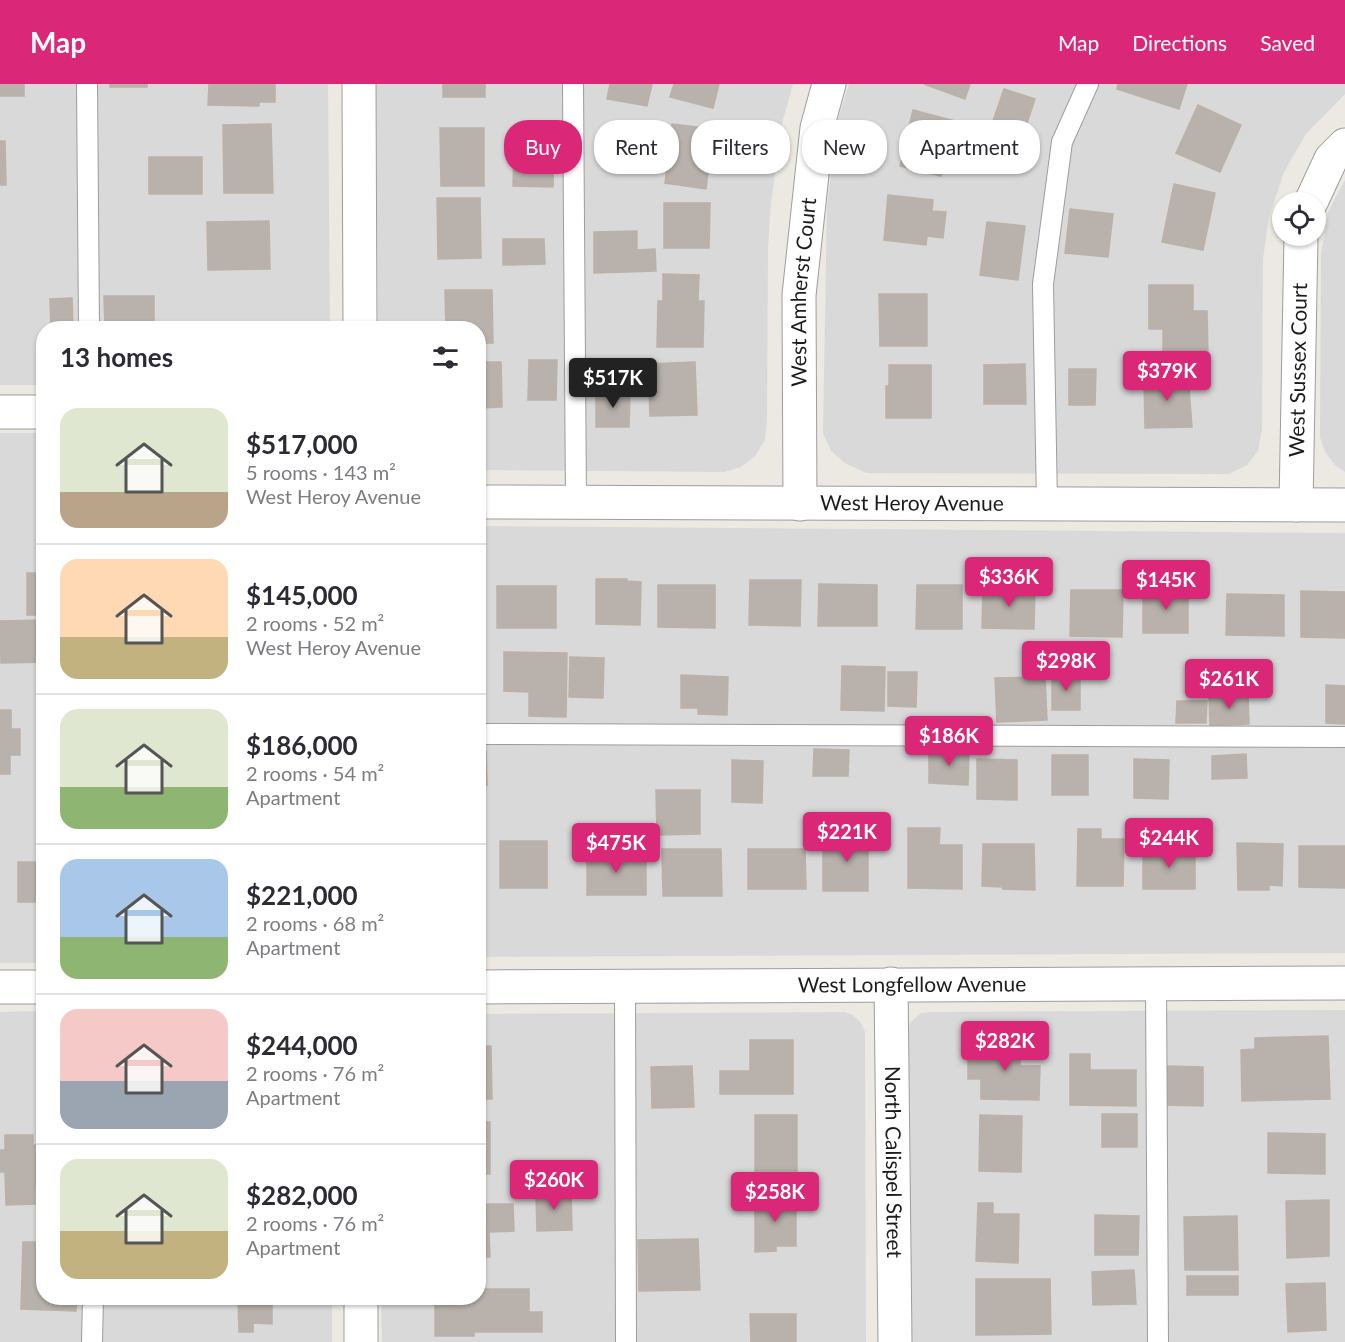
<!DOCTYPE html>
<html lang="en">
<head>
<meta charset="utf-8">
<style>
	body { margin:0; font-family:Lato,sans-serif; background:#f2f2f3; color:#2b2b33; height:100vh; display:flex; flex-direction:column; font-size:22px; white-space:nowrap }
	* { box-sizing:border-box; margin:0 }
	p { font-size:20px; color:#7c7c81 }
	.icon { flex:none; width:33px; height:33px; fill:none; stroke:currentColor; stroke-width:2; stroke-linecap:round; stroke-linejoin:round }
	.map { position:relative; flex:1; overflow:hidden }
	.panel { position:absolute; left:36px; top:237px; width:450px; height:984px; display:flex; flex-direction:column; background:#fff; border-radius:24px; box-shadow:0 2px 4px #0004 }
	.panel>* { flex:none }
	.guide { position:absolute; left:504px; top:36px; width:570px; height:54px; display:flex; gap:12px }
	.fabs { position:absolute; left:1272px; top:108px; display:grid; gap:12px }
	.fabs a { display:grid; place-items:center; width:54px; height:54px; border-radius:50%; background:#fff; box-shadow:0 2px 4px #0004; font-size:30px }
	.price { position:absolute; translate:-50% -51px; padding:0 14px; border-radius:6px; background:#db2777; color:#fff; font-size:20px; line-height:39px; filter:drop-shadow(0 2px 3px #0008) }
	.price::after { content:''; position:absolute; left:50%; top:36px; width:18px; height:14px; margin-left:-9px; background:inherit; clip-path:polygon(0 0,100% 0,50% 100%) }
	.price.selected { background:#222; color:#fff }
	ul { padding:0; list-style:none }
	li { display:flex; align-items:center; gap:18px; height:150px; padding:0 24px }
	li+li { border-top:2px solid #e1e1e2 }
	li span { display:grid; place-items:center; flex:none; width:168px; height:120px; border-radius:18px; color:#555 }
	li>.icon { margin-inline-start:auto }
	span .icon { width:72px; height:72px; fill:#fffc; stroke-width:1 }
	li b { font-size:26px }
	h2 { display:flex; justify-content:space-between; align-items:center; height:72px; padding:0 24px; font-size:26px }
	.chip { padding:0 21px; border-radius:24px; background:#fff; box-shadow:0 2px 4px #0004; font-size:21px; line-height:54px }
	.chip.selected { background:#db2777; color:#fff }
	header { display:flex; align-items:center; gap:36px; box-sizing:border-box; height:84px; padding:0 30px; background:#db2777; color:#fff }
	header strong { font-size:28px }
	nav { display:flex; gap:33px; margin-inline-start:auto; font-size:21px }
	.map>svg:first-child { display:block }
</style>
</head>
<body>
<header>
<strong>Map</strong>
<nav><a>Map</a><a>Directions</a><a>Saved</a></nav>
</header>
<div class="map">
<svg width="1345" height="1258" viewBox="0 0 1345 1258">
	<rect width="100%" height="100%" fill="#ece9e2"/>
	<path fill="#d9d9d9" d="M 0,0 L 328,0 L 330,244 L 44,244 L 43,301 L 0,301 Z
		M 376,0 L 793,0 L 783,36 L 771,118 L 768,163 L 767,338 L 765,356 L 755,372 L 741,383 L 724,388 L 479,386 L 478,244 L 378,244 Z
		M 849,0 L 1345,0 L 1345,10 L 1306,50 L 1284,88 L 1269,133 L 1263,175 L 1262,345 L 1258,367 L 1247,381 L 1229,390 L 866,389 L 845,379 L 831,367 L 823,349 L 827,121 L 838,35 Z
		M 1345,96 L 1345,388 L 1335,381 L 1325,368 L 1320,353 L 1321,170 L 1328,128 Z
		M 0,349 L 43,349 L 43,879 L 0,879 Z
		M 478,442 L 1345,449 L 1345,869 L 479,873 Z
		M 1345,926 L 1345,1258 L 910,1258 L 907,946 L 911,938 L 921,929 L 933,928 Z
		M 43,927 L 44,1214 L 332,1214 L 332,1258 L 0,1258 L 0,928 Z
		M 844,928 L 853,931 L 861,939 L 865,948 L 866,1258 L 382,1258 L 381,1214 L 478,1214 L 479,930 Z"/>
	<path fill="#b9b2ac" stroke="#bcb1a6" stroke-width="1.5" d="M 0,0 L 24,0 L 24,12 L 0,12 Z
		M 110,0 L 147,0 L 147,3 L 110,3 Z
		M 209,0 L 275,0 L 275,18 L 259,18 L 259,22 L 208,21 Z
		M 443,0 L 485,0 L 485,13 L 443,13 Z
		M 610,0 L 652,0 L 647,22 L 607,15 Z
		M 674,0 L 719,0 L 713,24 L 670,13 Z
		M 924,0 L 970,0 L 965,15 Z
		M 1118,0 L 1187,0 L 1179,25 L 1117,5 Z
		M 1004,5 L 1035,15 L 1024,48 L 993,37 Z
		M 1198,21 L 1241,41 L 1220,88 L 1176,69 Z
		M 913,26 L 955,37 L 941,92 L 900,82 Z
		M 990,39 L 1024,52 L 1015,76 L 981,64 Z
		M 271,40 L 273,109 L 224,109 L 223,41 Z
		M 672,40 L 713,45 L 706,105 L 665,99 Z
		M 440,44 L 484,44 L 484,102 L 441,102 Z
		M 0,57 L 5,57 L 6,101 L 0,101 Z
		M 514,62 L 554,62 L 553,103 L 513,102 Z
		M 149,73 L 202,73 L 202,110 L 149,110 Z
		M 1174,100 L 1215,109 L 1203,166 L 1162,158 Z
		M 888,111 L 933,116 L 932,127 L 946,128 L 943,154 L 927,152 L 926,161 L 884,156 Z
		M 437,114 L 480,114 L 481,174 L 438,175 Z
		M 664,119 L 710,119 L 709,164 L 664,164 Z
		M 1070,125 L 1113,130 L 1108,173 L 1065,169 Z
		M 269,137 L 270,185 L 208,186 L 207,138 Z
		M 987,138 L 1025,142 L 1018,196 L 980,191 Z
		M 637,147 L 637,166 L 655,165 L 656,187 L 594,189 L 594,148 Z
		M 503,155 L 544,155 L 545,180 L 503,181 Z
		M 663,190 L 699,191 L 698,217 L 704,217 L 703,263 L 657,263 L 658,217 L 663,217 Z
		M 1149,201 L 1193,201 L 1193,227 L 1207,227 L 1208,271 L 1163,271 L 1163,245 L 1149,245 Z
		M 445,206 L 492,206 L 493,259 L 478,259 L 478,244 L 446,244 Z
		M 879,210 L 927,210 L 927,262 L 880,262 Z
		M 104,212 L 154,212 L 154,244 L 105,244 Z
		M 72,214 L 73,244 L 51,244 L 50,215 Z
		M 529,276 L 557,276 L 556,316 L 528,316 Z
		M 478,278 L 501,278 L 502,323 L 478,324 Z
		M 695,278 L 697,331 L 650,332 L 648,280 Z
		M 1025,280 L 1026,320 L 984,320 L 984,281 Z
		M 889,281 L 931,281 L 931,334 L 886,334 L 886,302 L 889,302 Z
		M 1069,285 L 1096,285 L 1095,321 L 1069,321 Z
		M 1188,291 L 1192,343 L 1145,344 L 1144,292 Z
		M 596,307 L 630,307 L 629,343 L 596,343 Z
		M 27,489 L 44,489 L 44,531 L 27,531 Z
		M 596,495 L 627,495 L 627,497 L 641,498 L 640,541 L 596,540 Z
		M 750,496 L 801,496 L 800,542 L 749,541 Z
		M 819,500 L 877,501 L 877,542 L 818,542 Z
		M 658,501 L 715,501 L 715,544 L 658,543 Z
		M 917,501 L 962,501 L 962,545 L 916,545 Z
		M 497,502 L 556,502 L 556,544 L 497,544 Z
		M 1002,502 L 1035,503 L 1034,545 L 982,544 L 983,505 L 1002,505 Z
		M 1157,504 L 1188,504 L 1188,549 L 1143,549 L 1143,506 L 1157,506 Z
		M 1071,506 L 1123,506 L 1122,553 L 1070,552 Z
		M 1301,507 L 1345,508 L 1345,554 L 1301,553 Z
		M 1227,510 L 1284,511 L 1284,552 L 1226,551 Z
		M 44,536 L 44,578 L 1,579 L 0,537 Z
		M 504,568 L 567,569 L 566,633 L 529,632 L 529,608 L 504,607 Z
		M 570,573 L 604,574 L 603,614 L 569,613 Z
		M 842,582 L 885,583 L 884,627 L 841,626 Z
		M 888,588 L 917,588 L 916,623 L 888,622 Z
		M 1052,589 L 1080,589 L 1080,626 L 1052,626 Z
		M 681,591 L 728,593 L 727,631 L 698,630 L 698,624 L 681,624 Z
		M 478,592 L 481,592 L 480,633 L 478,633 Z
		M 1045,593 L 1047,636 L 997,638 L 995,594 Z
		M 1326,601 L 1345,602 L 1345,640 L 1326,639 Z
		M 1248,611 L 1249,640 L 1210,642 L 1209,612 Z
		M 1177,617 L 1207,617 L 1206,639 L 1176,639 Z
		M 0,626 L 11,626 L 11,645 L 20,645 L 20,671 L 10,671 L 10,690 L 0,690 Z
		M 814,665 L 849,666 L 848,692 L 813,692 Z
		M 929,665 L 969,666 L 968,701 L 929,699 Z
		M 478,667 L 486,667 L 487,701 L 478,701 Z
		M 1246,670 L 1247,694 L 1212,695 L 1212,672 Z
		M 1052,671 L 1088,671 L 1088,711 L 1052,711 Z
		M 977,675 L 1017,676 L 1017,716 L 977,715 Z
		M 1134,675 L 1169,676 L 1168,715 L 1134,714 Z
		M 732,676 L 763,677 L 762,719 L 732,718 Z
		M 656,706 L 700,706 L 700,750 L 657,751 Z
		M 845,744 L 868,744 L 868,807 L 823,807 L 823,762 L 845,762 Z
		M 908,744 L 940,744 L 939,761 L 962,761 L 962,805 L 908,804 Z
		M 1078,745 L 1101,745 L 1101,755 L 1124,755 L 1123,802 L 1077,802 Z
		M 500,757 L 547,757 L 547,804 L 500,804 Z
		M 1237,759 L 1283,760 L 1282,802 L 1269,801 L 1269,806 L 1238,806 Z
		M 983,760 L 1034,760 L 1035,806 L 1003,805 L 1002,803 L 982,802 Z
		M 1299,762 L 1345,762 L 1345,804 L 1299,803 Z
		M 662,765 L 721,765 L 722,812 L 663,812 Z
		M 748,765 L 805,765 L 806,805 L 748,805 Z
		M 1143,765 L 1195,765 L 1195,805 L 1143,805 Z
		M 587,770 L 646,770 L 646,811 L 587,811 Z
		M 18,778 L 44,778 L 44,818 L 18,818 Z
		M 1328,952 L 1330,1015 L 1242,1017 L 1241,966 L 1255,965 L 1255,954 Z
		M 981,955 L 1020,955 L 1020,982 L 1040,982 L 1039,1016 L 981,1015 L 981,995 L 968,995 L 968,977 L 981,977 Z
		M 750,956 L 793,956 L 793,1010 L 720,1010 L 720,987 L 750,987 Z
		M 478,962 L 491,962 L 492,1015 L 478,1015 Z
		M 1070,970 L 1090,970 L 1090,986 L 1136,986 L 1136,1022 L 1070,1021 Z
		M 692,982 L 694,1023 L 652,1024 L 651,983 Z
		M 1167,982 L 1203,983 L 1203,1022 L 1166,1021 Z
		M 1102,1030 L 1137,1030 L 1137,1063 L 1102,1063 Z
		M 755,1031 L 797,1031 L 797,1087 L 755,1087 Z
		M 980,1031 L 1022,1032 L 1021,1088 L 979,1087 Z
		M 478,1038 L 490,1038 L 490,1090 L 478,1090 Z
		M 1268,1049 L 1325,1050 L 1325,1090 L 1268,1089 Z
		M 5,1051 L 33,1051 L 33,1061 L 44,1061 L 44,1103 L 35,1103 L 35,1120 L 6,1121 L 5,1088 L 0,1088 L 0,1066 L 5,1066 Z
		M 571,1108 L 572,1146 L 537,1147 L 536,1109 Z
		M 755,1113 L 796,1113 L 796,1162 L 776,1162 L 776,1167 L 755,1168 Z
		M 1329,1116 L 1329,1172 L 1287,1174 L 1286,1117 Z
		M 978,1119 L 993,1119 L 993,1130 L 1019,1130 L 1018,1179 L 976,1177 Z
		M 478,1120 L 513,1120 L 514,1147 L 489,1148 L 490,1173 L 478,1173 Z
		M 1095,1131 L 1139,1132 L 1138,1171 L 1095,1171 Z
		M 1237,1132 L 1238,1186 L 1185,1186 L 1184,1133 Z
		M 698,1155 L 700,1206 L 639,1207 L 638,1156 Z
		M 23,1158 L 44,1158 L 44,1214 L 77,1214 L 76,1227 L 21,1225 Z
		M 1134,1186 L 1136,1220 L 1093,1221 L 1092,1188 Z
		M 1187,1192 L 1238,1192 L 1238,1211 L 1187,1211 Z
		M 976,1195 L 1050,1195 L 1051,1250 L 976,1251 Z
		M 1325,1199 L 1326,1246 L 1288,1248 L 1286,1200 Z
		M 478,1205 L 529,1205 L 529,1228 L 542,1228 L 542,1248 L 474,1248 L 474,1252 L 435,1252 L 435,1214 L 478,1214 Z
		M 238,1214 L 272,1214 L 272,1240 L 253,1239 L 253,1248 L 239,1248 Z
		M 750,1230 L 796,1230 L 796,1258 L 751,1258 Z"/>
	<g fill="none" stroke-linecap="round" stroke-linejoin="round">
		<defs>
			<path id="service" d="M 87,0 L 89,244
				M 573,0 L 576,419
				M 1047,420 L 1043,200 L 1062,58 L 1088,0
				M 478,650 L 1345,653
				M 1156,900 L 1158,1258
				M 625,901 L 626,1258
				M 92,1258 L 93,1214"/>
			<g id="minor">
				<path d="M 359,0 L 360,244"/>
				<path d="M 1311,118 L 1331,75 L 1345,61"/>
				<path d="M 0,328 L 44,328"/>
				<path id="s1" d="M 478,418 L 1345,421"/>
				<path id="s2" d="M 800,420 L 799,211 L 817,44 L 829,0"/>
				<path id="s3" d="M 1296,421 L 1301,152"/>
				<path id="s4" d="M 891,900 L 895,1258"/>
				<path d="M 0,903 L 44,903"/>
				<path id="s5" d="M 478,903 L 1345,899"/>
				<path d="M 361,1214 L 361,1258"/>
			</g>
		</defs>
		<use href="#service" stroke="#9d9d9d" stroke-width="22"/>
		<use href="#minor" stroke="#9d9d9d" stroke-width="35"/>
		<use href="#service" stroke="#fff" stroke-width="20"/>
		<use href="#minor" stroke="#fff" stroke-width="33"/>
	</g>
	<g text-anchor="middle" stroke-width="6" stroke-linejoin="round" paint-order="stroke">
		<g font-size="21" fill="#1c1c1c" stroke="#fff">
			<text dy="7" stroke="none"><textPath href="#s2" startOffset="212">West Amherst Court</textPath></text>
			<text dy="7" stroke="none"><textPath href="#s3" startOffset="135">West Sussex Court</textPath></text>
			<text dy="7" stroke="none"><textPath href="#s1" startOffset="434">West Heroy Avenue</textPath></text>
			<text dy="7" stroke="none"><textPath href="#s5" startOffset="434">West Longfellow Avenue</textPath></text>
			<text dy="7" stroke="none"><textPath href="#s4" startOffset="178">North Calispel Street</textPath></text>
		</g>
	</g>
</svg>
<div class="fabs">
<a><svg class="icon" aria-label="locate" viewBox="0 0 24 24"><circle cx="12" cy="12" r="6"/><path d="M12 2v4M12 18v4M2 12h4M18 12h4"/></svg></a>
</div>
<b class="price" style="left:1167px;top:318px">$379K</b>
<b class="price selected" style="left:613px;top:325px">$517K</b>
<b class="price" style="left:1009px;top:524px">$336K</b>
<b class="price" style="left:1166px;top:527px">$145K</b>
<b class="price" style="left:1066px;top:608px">$298K</b>
<b class="price" style="left:1229px;top:626px">$261K</b>
<b class="price" style="left:949px;top:683px">$186K</b>
<b class="price" style="left:847px;top:779px">$221K</b>
<b class="price" style="left:1169px;top:785px">$244K</b>
<b class="price" style="left:616px;top:790px">$475K</b>
<b class="price" style="left:1005px;top:988px">$282K</b>
<b class="price" style="left:554px;top:1127px">$260K</b>
<b class="price" style="left:775px;top:1139px">$258K</b>
<div class="guide">
<a class="chip selected">Buy</a>
<a class="chip">Rent</a>
<a class="chip">Filters</a>
<a class="chip">New</a>
<a class="chip">Apartment</a>
</div>
<section class="panel">
<h2>13 homes<svg class="icon" aria-label="filters" viewBox="0 0 24 24"><path d="M4 7h16M4 17h16"/><circle cx="9" cy="7" r="2"/><circle cx="15" cy="17" r="2"/></svg></h2>
<ul>
<li><span style="background:linear-gradient(#dfe7d0 70%,#b9a48a 0)"><svg class="icon" aria-label="home" viewBox="0 0 24 24"><path d="M3 11l9-7 9 7M6 9v11h12V9"/></svg></span><div><b>$517,000</b><p>5 rooms · 143 m²</p><p>West Heroy Avenue</p></div></li>
<li><span style="background:linear-gradient(#ffd9b3 65%,#c2b280 0)"><svg class="icon" aria-label="home" viewBox="0 0 24 24"><path d="M3 11l9-7 9 7M6 9v11h12V9"/></svg></span><div><b>$145,000</b><p>2 rooms · 52 m²</p><p>West Heroy Avenue</p></div></li>
<li><span style="background:linear-gradient(#dfe7d0 65%,#8fb573 0)"><svg class="icon" aria-label="home" viewBox="0 0 24 24"><path d="M3 11l9-7 9 7M6 9v11h12V9"/></svg></span><div><b>$186,000</b><p>2 rooms · 54 m²</p><p>Apartment</p></div></li>
<li><span style="background:linear-gradient(#a9c7e8 65%,#8fb573 0)"><svg class="icon" aria-label="home" viewBox="0 0 24 24"><path d="M3 11l9-7 9 7M6 9v11h12V9"/></svg></span><div><b>$221,000</b><p>2 rooms · 68 m²</p><p>Apartment</p></div></li>
<li><span style="background:linear-gradient(#f6c9c9 60%,#9aa5b1 0)"><svg class="icon" aria-label="home" viewBox="0 0 24 24"><path d="M3 11l9-7 9 7M6 9v11h12V9"/></svg></span><div><b>$244,000</b><p>2 rooms · 76 m²</p><p>Apartment</p></div></li>
<li><span style="background:linear-gradient(#dfe7d0 60%,#c2b280 0)"><svg class="icon" aria-label="home" viewBox="0 0 24 24"><path d="M3 11l9-7 9 7M6 9v11h12V9"/></svg></span><div><b>$282,000</b><p>2 rooms · 76 m²</p><p>Apartment</p></div></li>
</ul>
</section>
</div>
</body>
</html>
